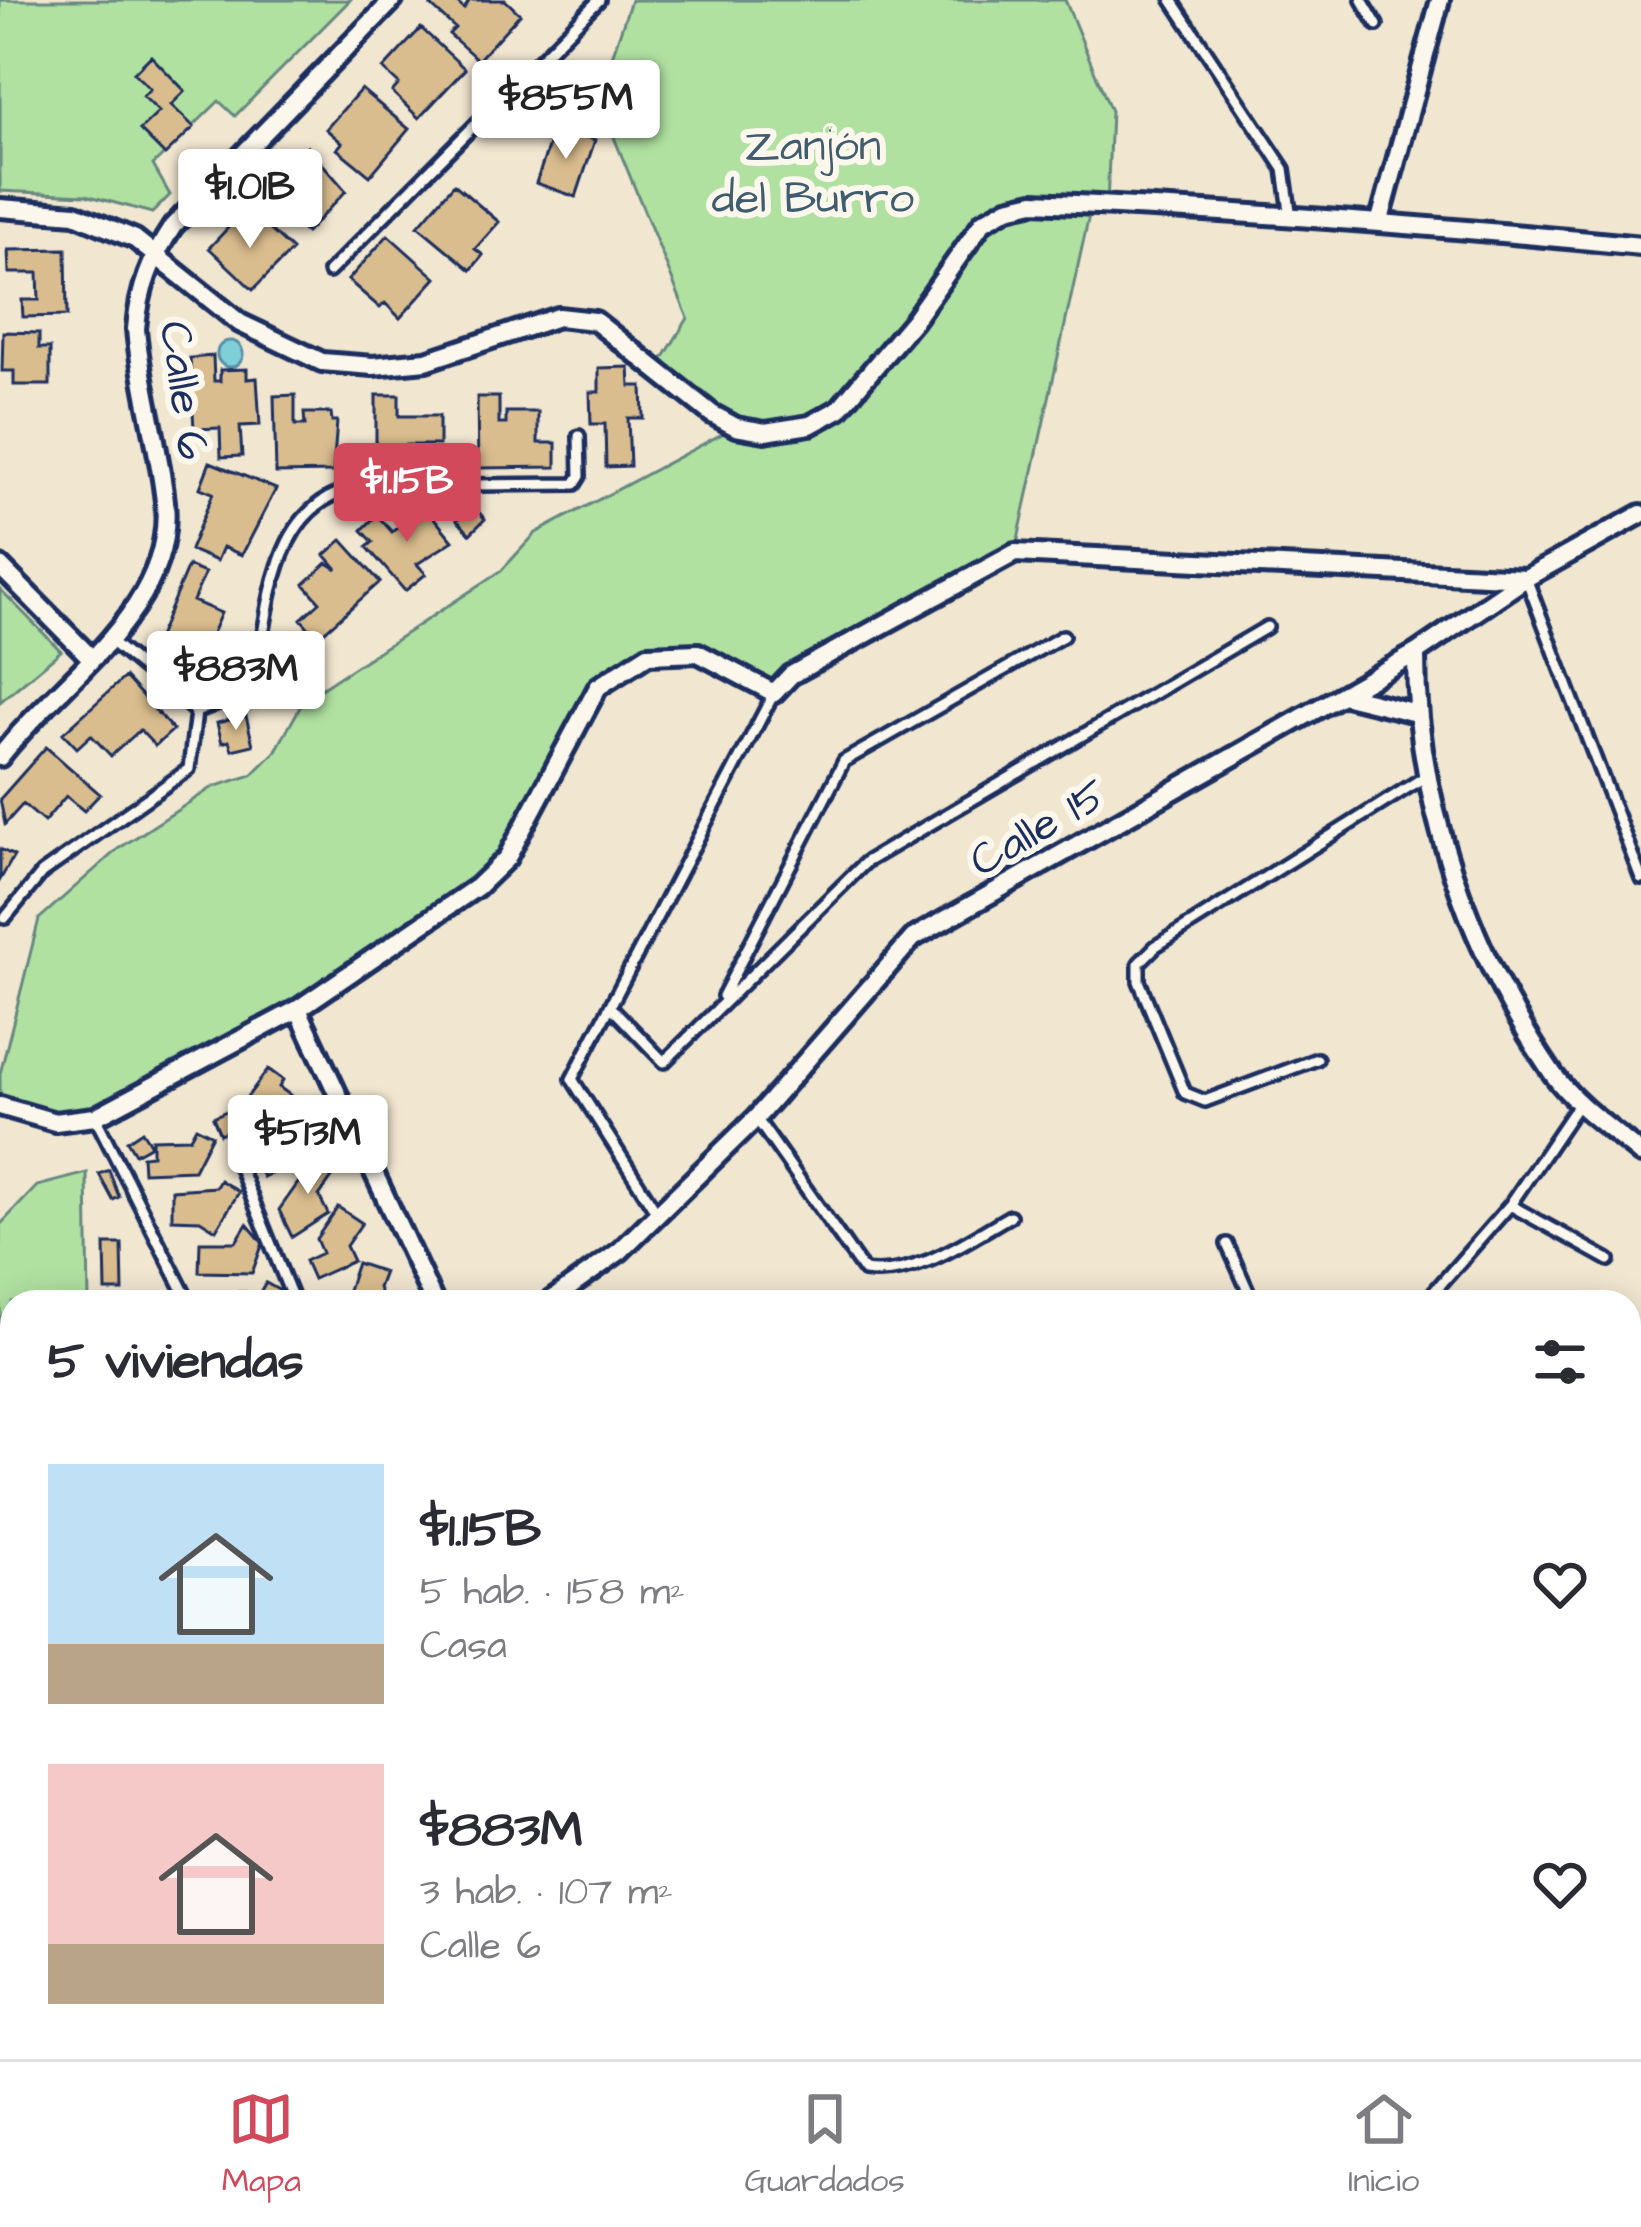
<!DOCTYPE html>
<html lang="es">
<head>
<meta charset="utf-8">
<style>
	body { margin:0; font-family:"Architects Daughter",sans-serif; background:#f2f2f3; color:#2b2b33; height:100vh; display:flex; flex-direction:column; font-size:45px; white-space:nowrap }
	* { box-sizing:border-box; margin:0 }
	p { font-size:39px; color:#7c7c81 }
	.icon { flex:none; width:66px; height:66px; fill:none; stroke:currentColor; stroke-width:2; stroke-linecap:round; stroke-linejoin:round }
	.map { position:relative; flex:1; overflow:hidden }
	.drawer { position:absolute; left:0px; top:1290px; width:1641px; height:771px; display:flex; flex-direction:column; background:#fff; border-radius:36px 36px 0 0; box-shadow:0 6px 30px #0003 }
	.drawer>* { flex:none }
	.price { position:absolute; translate:-50% -102px; padding:0 27px; border-radius:12px; background:#fff; color:#222; font-size:39px; line-height:78px; filter:drop-shadow(0 3px 6px #0008) }
	.price::after { content:''; position:absolute; left:50%; top:72px; width:36px; height:27px; margin-left:-18px; background:inherit; clip-path:polygon(0 0,100% 0,50% 100%) }
	.price.current { background:#d1495b; color:#fff }
	ul { padding:0; list-style:none }
	li { display:flex; align-items:center; gap:36px; height:300px; padding:0 48px }
	li span { display:grid; place-items:center; flex:none; width:336px; height:240px; border-radius:0px; color:#555 }
	li>.icon { margin-inline-start:auto }
	span .icon { width:144px; height:144px; fill:#fffc; stroke-width:1 }
	li b { font-size:51px }
	h2 { display:flex; justify-content:space-between; align-items:center; height:144px; padding:0 48px; font-size:51px }
	.tabs { display:flex; justify-content:space-around; align-items:center; height:168px; border-top:3px solid #e1e1e2; background:#fff; font-size:33px; color:#7c7c81 }
	.tabs a { display:grid; justify-items:center; gap:6px }
	.tabs .current { color:#d1495b }
	.map>svg:first-child { display:block }
</style>
</head>
<body>
<div class="map">
<svg width="1641" height="2059" viewBox="0 0 1641 2059">
	<rect width="100%" height="100%" fill="#f1e6d0"/>
	<filter id="ink" filterUnits="userSpaceOnUse"><feTurbulence type="fractalNoise" baseFrequency=".00833" numOctaves="2"/><feDisplacementMap in="SourceGraphic" scale="24" xChannelSelector="R" yChannelSelector="G"/><feConvolveMatrix kernelMatrix="1 2 1 2 8 2 1 2 1" color-interpolation-filters="sRGB"/></filter>
	<g filter="url(#ink)">
		<path fill="#b0e1a1" stroke="#668880" stroke-width="3" d="M 0,0 L 350,0 L 235,116 L 219,101 L 153,165 L 170,195 L 152,213 L 86,195 L 0,191 Z
			M 631,0 L 1065,0 L 1111,111 L 1107,206 L 1091,206 L 1015,553 L 774,693 L 698,653 L 648,655 L 598,687 L 507,858 L 298,1009 L 95,1117 L 55,1122 L 0,1106 L 0,1074 L 39,919 L 118,849 L 213,787 L 252,775 L 275,752 L 304,700 L 501,571 L 536,533 L 735,427 L 656,370 L 688,318 L 598,98 Z
			M 0,589 L 61,651 L 0,702 Z
			M 87,1173 L 89,1302 L 12,1302 L 12,1673 L 0,1682 L 0,1225 L 37,1186 Z
			M 409,2049 L 580,2049 L 592,2059 L 401,2059 Z"/>
		<path fill="#7ecfd8" stroke="#568fa7" stroke-width="3" d="M217 354a13 13 0 1 1 26 0a13 13 0 1 1-26 0Z"/>
		<path fill="#dabd8e" stroke="#1b2f5e" stroke-width="3" d="M 437,0 L 454,0 L 464,9 L 470,0 L 505,0 L 520,14 L 478,60 L 449,34 L 455,28 L 431,6 Z
			M 421,28 L 465,69 L 419,118 L 392,92 L 399,84 L 383,69 Z
			M 151,56 L 185,91 L 171,105 L 194,127 L 165,155 L 140,130 L 159,112 L 143,96 L 150,89 L 134,73 Z
			M 361,89 L 409,129 L 370,176 L 337,149 L 342,143 L 326,129 Z
			M 555,127 L 595,140 L 576,197 L 536,183 Z
			M 307,146 L 346,191 L 306,233 L 277,207 L 294,189 L 279,175 Z
			M 454,184 L 499,222 L 475,249 L 483,255 L 471,270 L 418,226 Z
			M 241,214 L 255,227 L 261,221 L 292,250 L 253,290 L 209,248 Z
			M 388,235 L 436,278 L 400,318 L 385,303 L 380,308 L 348,280 Z
			M 66,249 L 67,316 L 23,317 L 22,300 L 39,300 L 38,273 L 9,273 L 8,250 Z
			M 3,332 L 39,333 L 39,348 L 50,348 L 50,385 L 14,385 L 14,371 L 2,371 Z
			M 213,356 L 214,381 L 220,381 L 220,370 L 247,369 L 247,379 L 257,378 L 260,425 L 240,426 L 242,456 L 221,457 L 220,428 L 194,429 L 190,358 Z
			M 629,367 L 630,386 L 642,386 L 643,418 L 628,418 L 630,466 L 606,467 L 605,424 L 591,424 L 590,392 L 599,392 L 599,368 Z
			M 295,395 L 295,425 L 305,425 L 304,413 L 331,413 L 332,421 L 337,421 L 333,472 L 276,473 L 274,396 Z
			M 376,395 L 399,395 L 399,416 L 439,416 L 439,445 L 406,445 L 406,469 L 376,469 Z
			M 477,397 L 499,397 L 499,424 L 506,424 L 506,412 L 538,412 L 538,443 L 556,443 L 556,467 L 478,468 Z
			M 210,462 L 276,489 L 242,555 L 223,547 L 217,561 L 190,550 L 213,493 L 200,488 Z
			M 472,505 L 485,519 L 470,534 L 457,520 Z
			M 424,506 L 453,541 L 417,564 L 426,574 L 405,591 L 367,547 L 373,542 L 362,530 L 377,515 L 392,532 Z
			M 342,540 L 380,582 L 317,638 L 301,619 L 320,602 L 304,584 L 327,563 L 337,569 L 325,555 Z
			M 188,566 L 205,573 L 193,601 L 221,613 L 209,640 L 204,638 L 200,646 L 229,658 L 218,684 L 153,649 Z
			M 125,677 L 173,730 L 155,746 L 140,730 L 111,756 L 91,735 L 77,748 L 63,733 Z
			M 246,716 L 253,745 L 232,750 L 229,741 L 222,743 L 217,723 Z
			M 46,747 L 100,794 L 84,811 L 66,796 L 44,822 L 23,804 L 5,824 L 0,799 Z
			M 0,849 L 14,856 L 0,880 Z
			M 268,1069 L 283,1080 L 279,1087 L 290,1095 L 265,1130 L 248,1138 L 242,1124 L 220,1134 L 213,1117 L 242,1104 Z
			M 291,1107 L 316,1124 L 297,1150 L 302,1159 L 263,1177 L 253,1156 L 272,1147 L 268,1139 Z
			M 196,1127 L 212,1135 L 194,1170 L 143,1172 L 142,1156 L 152,1155 L 152,1139 L 190,1138 Z
			M 142,1131 L 151,1145 L 135,1154 L 127,1141 Z
			M 318,1155 L 338,1169 L 319,1196 L 328,1214 L 292,1237 L 279,1210 Z
			M 109,1170 L 119,1197 L 113,1200 L 99,1174 Z
			M 220,1180 L 239,1192 L 216,1230 L 200,1220 L 172,1219 L 172,1190 L 216,1187 Z
			M 338,1207 L 362,1223 L 346,1246 L 353,1261 L 313,1279 L 305,1261 L 322,1253 L 316,1239 Z
			M 247,1224 L 263,1243 L 252,1273 L 199,1272 L 200,1242 L 236,1242 Z
			M 105,1244 L 122,1244 L 123,1291 L 106,1291 Z
			M 357,1263 L 384,1272 L 378,1288 L 385,1302 L 344,1302 Z
			M 266,1283 L 282,1292 L 276,1302 L 223,1302 L 223,1292 L 246,1292 L 246,1301 L 255,1301 Z"/>
		<g fill="none" stroke-linecap="round" stroke-linejoin="round">
			<defs>
				<path id="service" d="M 1172,0 L 1284,169 L 1291,218
					M 1362,0 L 1377,25
					M 329,272 L 599,0
					M 1526,578 L 1641,878
					M 109,640 L 196,712
					M 196,712 L 226,700 L 256,678 C 270,601 273,493 371,486 L 575,484 L 580,476 L 579,436
					M 5,918 L 42,873 L 189,769 L 196,712
					M 723,996 L 844,761 L 1063,636
					M 612,1008 L 664,1062 L 866,862 L 1267,627
					M 1317,1059 L 1205,1101 L 1185,1093 L 1139,981 L 1139,963 L 1156,946 L 1426,776
					M 95,1117 L 189,1302
					M 756,1118 L 864,1271 C 915,1279 968,1240 1010,1216
					M 240,1168 L 294,1302
					M 1510,1205 L 1609,1260
					M 657,1213 L 572,1079 L 774,693
					M 1227,1244 L 1253,1302
					M 1425,1302 L 1510,1205 L 1579,1103
					M 1629,1637 L 1641,1640
					M 0,1756 L 12,1740
					M 1629,1848 L 1641,1850
					M 0,1868 L 12,1852
					M 0,1954 L 12,1963
					M 1629,2002 L 1641,2004
					M 121,2049 L 134,2059
					M 1200,2049 L 1201,2059"/>
				<path id="minor" d="M 0,208 L 75,214 L 135,239 L 240,323 L 322,362 L 373,366 L 426,361 L 558,317 L 595,321 L 712,414 L 736,427 L 765,432 L 810,425 L 839,409 L 914,320 L 983,222 L 1008,208 L 1034,202 C 1237,211 1439,226 1641,246
					M 1380,220 L 1440,0
					M 0,566 L 90,657
					M 1416,653 C 1415,800 1470,953 1553,1074 C 1576,1106 1611,1129 1641,1154
					M 1342,695 L 1416,713
					M 0,757 C 57,681 176,611 165,502 C 159,444 141,388 136,329 C 139,289 151,259 173,226 L 393,0
					M 298,1009 L 434,1302
					M 0,1106 L 55,1122 L 95,1117 L 298,1009 L 477,887 L 507,858 L 598,687 L 648,655 L 698,653 L 774,693 L 791,675 L 1015,553 L 1526,578
					M 549,1302 L 620,1251 L 756,1118 L 913,938 L 1416,653 L 1526,578 L 1641,514
					M 0,1721 L 12,1706
					M 1629,1747 L 1641,1749
					M 964,2049 L 964,2059
					M 832,2059 L 843,2049"/>
			</defs>
			<use href="#service" stroke="#1b2f5e" stroke-width="18"/>
			<use href="#minor" stroke="#1b2f5e" stroke-width="26"/>
			<use href="#service" stroke="#fbf7ec" stroke-width="9"/>
			<use href="#minor" stroke="#fbf7ec" stroke-width="16"/>
		</g>
	</g>
	<g text-anchor="middle" stroke-width="12" stroke-linejoin="round" paint-order="stroke">
		<g font-size="45" fill="#405c6f" stroke="#fbf7ec">
			<text x="813" y="160">Zanjón<tspan x="813" dy="52">del Burro</tspan></text>
		</g>
		<g font-size="45" fill="#1b2f5e" stroke="#fbf7ec">
			<text transform="translate(186 390) rotate(82)" y="16">Calle 6</text>
			<text transform="translate(1037 826) rotate(-30)" y="16">Calle 15</text>
		</g>
	</g>
</svg>
<b class="price" style="left:566px;top:162px">$855M</b>
<b class="price" style="left:250px;top:251px">$1.01B</b>
<b class="price current" style="left:407px;top:545px">$1.15B</b>
<b class="price" style="left:236px;top:733px">$883M</b>
<b class="price" style="left:308px;top:1197px">$513M</b>
<section class="drawer">
<h2>5 viviendas<svg class="icon" aria-label="filters" viewBox="0 0 24 24"><path d="M4 7h16M4 17h16"/><circle cx="9" cy="7" r="2"/><circle cx="15" cy="17" r="2"/></svg></h2>
<ul>
<li><span style="background:linear-gradient(#bfe0f5 75%,#b9a48a 0)"><svg class="icon" aria-label="home" viewBox="0 0 24 24"><path d="M3 11l9-7 9 7M6 9v11h12V9"/></svg></span><div><b>$1.15B</b><p>5 hab. · 158 m²</p><p>Casa</p></div><svg class="icon" aria-label="heart" viewBox="0 0 24 24"><path d="M12 20l-8-8c-3-5 5-10 8-4 3-6 11-1 8 4z"/></svg></li>
<li><span style="background:linear-gradient(#f6c9c9 75%,#b9a48a 0)"><svg class="icon" aria-label="home" viewBox="0 0 24 24"><path d="M3 11l9-7 9 7M6 9v11h12V9"/></svg></span><div><b>$883M</b><p>3 hab. · 107 m²</p><p>Calle 6</p></div><svg class="icon" aria-label="heart" viewBox="0 0 24 24"><path d="M12 20l-8-8c-3-5 5-10 8-4 3-6 11-1 8 4z"/></svg></li>
</ul>
</section>
</div>
<nav class="tabs">
<a class="current"><svg class="icon" aria-label="map" viewBox="0 0 24 24"><path d="M3 6l6-2 6 2 6-2v14l-6 2-6-2-6 2zM9 4v14M15 6v14"/></svg>Mapa</a>
<a><svg class="icon" aria-label="saved" viewBox="0 0 24 24"><path d="M7 4h10v16l-5-4-5 4z"/></svg>Guardados</a>
<a><svg class="icon" aria-label="home" viewBox="0 0 24 24"><path d="M3 11l9-7 9 7M6 9v11h12V9"/></svg>Inicio</a>
</nav>
</body>
</html>
